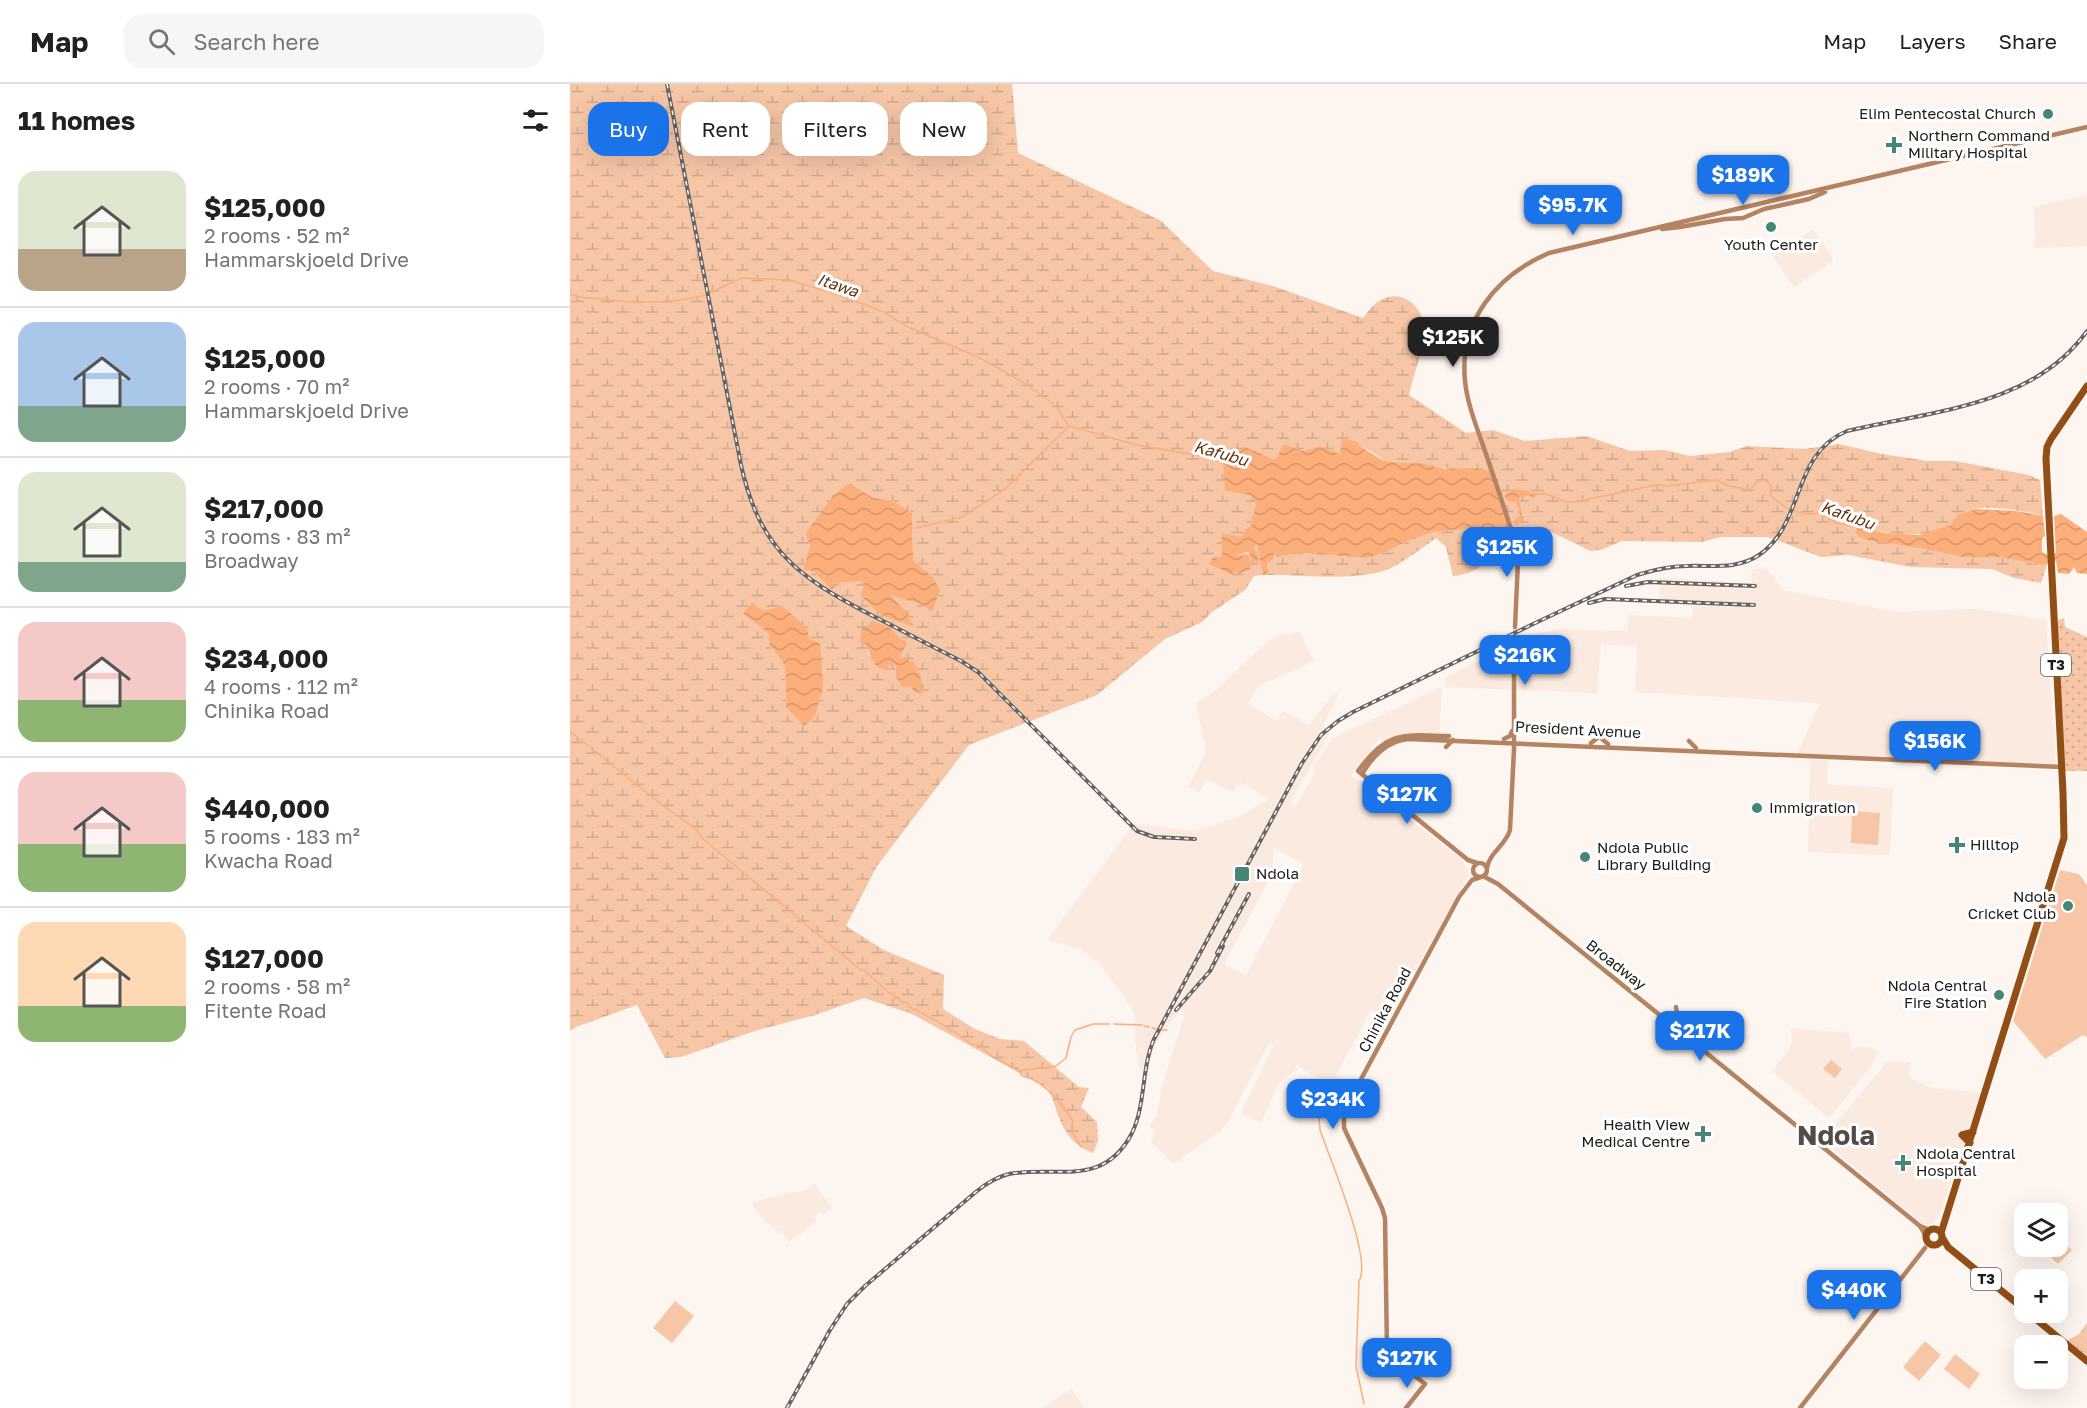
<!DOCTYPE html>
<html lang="en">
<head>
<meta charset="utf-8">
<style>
	body { margin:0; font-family:"Golos Text",sans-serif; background:#f6f6f6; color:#202124; height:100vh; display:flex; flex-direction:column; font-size:22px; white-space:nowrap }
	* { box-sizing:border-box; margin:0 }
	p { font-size:20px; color:#757577 }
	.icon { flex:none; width:33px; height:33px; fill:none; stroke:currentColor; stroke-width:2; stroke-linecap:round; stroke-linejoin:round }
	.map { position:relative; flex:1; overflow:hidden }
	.panel { display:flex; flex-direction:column; background:#fff; width:570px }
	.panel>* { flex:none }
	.banner { position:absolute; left:18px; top:18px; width:570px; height:54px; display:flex; gap:12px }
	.tools { position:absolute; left:1444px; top:1119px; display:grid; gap:12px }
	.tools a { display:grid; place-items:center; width:54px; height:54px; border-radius:12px; background:#fff; box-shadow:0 6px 24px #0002; font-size:30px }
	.price { position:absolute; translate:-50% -51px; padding:0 14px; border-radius:12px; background:#1a73e8; color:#fff; font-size:20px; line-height:39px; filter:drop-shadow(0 2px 3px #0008) }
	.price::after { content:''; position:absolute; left:50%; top:36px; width:18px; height:14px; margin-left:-9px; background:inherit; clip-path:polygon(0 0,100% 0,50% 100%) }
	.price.current { background:#222; color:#fff }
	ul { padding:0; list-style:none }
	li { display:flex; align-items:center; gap:18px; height:150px; padding:0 18px }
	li+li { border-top:2px solid #e0e0e0 }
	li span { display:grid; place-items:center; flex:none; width:168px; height:120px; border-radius:18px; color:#555 }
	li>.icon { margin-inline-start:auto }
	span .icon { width:72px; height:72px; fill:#fffc; stroke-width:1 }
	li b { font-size:26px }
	h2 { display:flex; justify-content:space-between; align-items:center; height:72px; padding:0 18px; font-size:26px }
	.pill { padding:0 21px; border-radius:18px; background:#fff; box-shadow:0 6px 24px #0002; font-size:21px; line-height:54px }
	.pill.current { background:#1a73e8; color:#fff }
	header { display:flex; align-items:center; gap:36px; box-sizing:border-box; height:84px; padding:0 30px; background:#fff; border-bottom:2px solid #e0e0e0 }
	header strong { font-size:28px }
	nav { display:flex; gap:33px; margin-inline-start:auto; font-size:21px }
	.search { width:420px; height:54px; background:#f6f6f6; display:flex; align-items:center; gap:15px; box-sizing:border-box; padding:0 21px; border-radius:18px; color:#757577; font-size:22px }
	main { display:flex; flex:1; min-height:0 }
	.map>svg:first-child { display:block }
</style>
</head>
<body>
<header>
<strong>Map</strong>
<div class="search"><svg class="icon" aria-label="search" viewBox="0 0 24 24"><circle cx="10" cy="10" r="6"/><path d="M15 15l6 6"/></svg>Search here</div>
<nav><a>Map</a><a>Layers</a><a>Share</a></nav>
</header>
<main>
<section class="panel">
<h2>11 homes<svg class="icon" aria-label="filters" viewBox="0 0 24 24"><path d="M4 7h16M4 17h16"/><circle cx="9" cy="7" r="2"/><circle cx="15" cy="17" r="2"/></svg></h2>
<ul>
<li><span style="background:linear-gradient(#dfe7d0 65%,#b9a48a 0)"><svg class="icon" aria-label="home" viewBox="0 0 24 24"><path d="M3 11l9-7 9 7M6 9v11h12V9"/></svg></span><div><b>$125,000</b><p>2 rooms · 52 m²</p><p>Hammarskjoeld Drive</p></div></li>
<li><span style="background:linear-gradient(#a9c7e8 70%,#7fa58c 0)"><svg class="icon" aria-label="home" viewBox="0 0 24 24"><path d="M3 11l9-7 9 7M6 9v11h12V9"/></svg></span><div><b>$125,000</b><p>2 rooms · 70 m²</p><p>Hammarskjoeld Drive</p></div></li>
<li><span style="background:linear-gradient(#dfe7d0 75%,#7fa58c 0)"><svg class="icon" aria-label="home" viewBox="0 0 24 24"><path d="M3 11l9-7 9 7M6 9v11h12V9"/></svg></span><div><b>$217,000</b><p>3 rooms · 83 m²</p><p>Broadway</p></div></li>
<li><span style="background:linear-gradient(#f6c9c9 65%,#8fb573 0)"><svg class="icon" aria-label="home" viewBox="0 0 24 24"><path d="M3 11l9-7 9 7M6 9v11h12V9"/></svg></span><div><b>$234,000</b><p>4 rooms · 112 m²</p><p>Chinika Road</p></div></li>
<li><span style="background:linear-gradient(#f6c9c9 60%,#8fb573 0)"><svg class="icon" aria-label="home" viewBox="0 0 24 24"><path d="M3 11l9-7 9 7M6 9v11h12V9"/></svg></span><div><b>$440,000</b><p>5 rooms · 183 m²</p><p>Kwacha Road</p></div></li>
<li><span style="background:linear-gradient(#ffd9b3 70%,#8fb573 0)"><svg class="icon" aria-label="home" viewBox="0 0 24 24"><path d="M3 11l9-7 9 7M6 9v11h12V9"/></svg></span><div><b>$127,000</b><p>2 rooms · 58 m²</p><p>Fitente Road</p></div></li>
</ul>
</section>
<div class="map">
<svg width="1517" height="1324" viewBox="0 0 1517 1324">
	<defs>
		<pattern id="grass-dots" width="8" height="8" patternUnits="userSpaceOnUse" patternTransform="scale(1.5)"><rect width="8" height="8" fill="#f6c6a7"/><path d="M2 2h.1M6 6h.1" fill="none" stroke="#d2aa8f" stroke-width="1.8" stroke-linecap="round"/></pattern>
		<pattern id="wetland-marsh" width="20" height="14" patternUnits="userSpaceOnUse" patternTransform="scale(1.5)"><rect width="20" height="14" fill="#f6c6a7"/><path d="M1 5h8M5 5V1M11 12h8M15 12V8" fill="none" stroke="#d2aa8f"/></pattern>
		<pattern id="water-waves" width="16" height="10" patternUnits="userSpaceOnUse" patternTransform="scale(1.5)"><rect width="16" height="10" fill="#fcae7b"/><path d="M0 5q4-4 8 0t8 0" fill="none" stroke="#d8956a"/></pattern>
	</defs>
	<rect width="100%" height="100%" fill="#fdf5f0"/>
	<path fill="#faeae0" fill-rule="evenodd" d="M 1517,111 L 1517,162 L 1465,164 L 1464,123 Z
		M 1243,145 L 1262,172 L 1263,177 L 1224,203 L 1203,173 Z
		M 1194,483 L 1204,493 L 1212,506 L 1326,528 L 1406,525 L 1476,536 L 1486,681 L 1227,670 L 1250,619 L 1065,608 L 1067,562 L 1031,560 L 1027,609 L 875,603 L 875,594 L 935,564 L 952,552 L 990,545 L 1057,547 L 1059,531 L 1122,534 L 1124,520 L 1089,517 L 1090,494 L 1182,499 L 1182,486 Z
		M 729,548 L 744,577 L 688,602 L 678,620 L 707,637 L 712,627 L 740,641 L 762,611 L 769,609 L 753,642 L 760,649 L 720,719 L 726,722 L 746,686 L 742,683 L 763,654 L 872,603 L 869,649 L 829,650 L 813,657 L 809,654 L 797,671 L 787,681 L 781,693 L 790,696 L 893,777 L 899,790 L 818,935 L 801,926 L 766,991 L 782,1003 L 774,1013 L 725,980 L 727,985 L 709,999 L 691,1039 L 671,1029 L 704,961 L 699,958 L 659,1036 L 651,1047 L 603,1080 L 581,1058 L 585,1048 L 579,1041 L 587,1033 L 593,998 L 615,931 L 610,927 L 598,941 L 584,962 L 578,984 L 569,984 L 565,957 L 565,935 L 562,924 L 529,879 L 512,866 L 479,856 L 480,852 L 564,740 L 625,747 L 668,733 L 699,715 L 669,697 L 663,708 L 637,695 L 629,709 L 618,703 L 636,668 L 626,619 L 645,607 L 688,566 L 705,553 ZM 704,764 L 734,780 L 676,892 L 654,880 L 702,790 Z
		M 1240,676 L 1258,676 L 1257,701 L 1323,704 L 1320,771 L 1238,768 Z
		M 1221,944 L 1280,949 L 1281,967 L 1294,962 L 1308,967 L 1302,981 L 1259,1034 L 1202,987 L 1218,967 L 1222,957 Z
		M 1318,977 L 1340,978 L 1339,994 L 1362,1004 L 1411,1009 L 1369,1132 L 1363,1139 L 1354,1141 L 1252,1056 Z
		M 245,1100 L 262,1124 L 253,1131 L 250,1128 L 244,1132 L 247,1137 L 219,1158 L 211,1147 L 209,1148 L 194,1136 L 183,1122 L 183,1118 L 218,1109 L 234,1107 Z
		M 502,1305 L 514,1324 L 472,1324 Z"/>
	<path fill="url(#grass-dots)" d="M 1494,534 L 1495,543 L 1517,553 L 1517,687 L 1494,687 L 1487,538 L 1488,536 Z"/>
	<path fill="url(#wetland-marsh)" fill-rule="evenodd" d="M 0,0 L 442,0 L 448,69 L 590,136 L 643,187 L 703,202 L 793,234 C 799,226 807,215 818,213 C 839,208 854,228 855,246 C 855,260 842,296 839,311 L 896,349 L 923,346 L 955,357 L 1017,352 L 1060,367 L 1095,366 L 1120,372 L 1159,368 L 1177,362 L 1235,365 L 1269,360 L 1312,370 L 1358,377 L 1385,377 L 1459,391 L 1470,396 L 1473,432 C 1457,427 1420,421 1404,425 C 1393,428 1389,434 1381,440 C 1362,456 1312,451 1291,442 L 1316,459 L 1365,467 L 1391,473 L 1428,473 L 1471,481 L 1478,478 L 1471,499 L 1444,494 L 1422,485 L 1340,483 L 1279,471 L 1251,473 L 1198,453 L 1151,453 L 1132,458 L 1052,457 L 1031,466 L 1020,467 L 980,447 L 965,443 L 953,444 L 941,448 L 939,455 L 931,458 C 921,478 905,490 883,492 L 876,463 L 866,454 C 852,464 838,475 823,483 C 791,499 734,490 698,491 L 697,480 L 706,466 L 707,473 L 729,469 L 798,474 L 816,468 L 840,456 L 863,447 L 903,444 L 917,447 L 921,387 C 906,385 890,387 874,384 C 854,381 835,377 814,377 C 803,366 786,360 772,355 L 770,371 L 750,362 L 733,367 L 714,360 L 706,376 L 655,407 L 680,411 L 686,419 L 681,442 L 676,445 L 671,453 L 652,449 L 666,488 L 669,490 L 680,485 L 667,470 L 687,468 L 684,466 L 684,462 L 688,461 L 693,491 L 684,492 L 675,506 L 642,528 L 632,538 L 595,555 L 527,611 L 399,661 L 307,782 L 276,842 L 314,866 L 374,891 L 373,925 L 405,945 L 430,955 L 454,957 L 509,1003 L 519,1004 L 511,1023 L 527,1038 L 528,1057 L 523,1069 C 492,1057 490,1034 479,1005 L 342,930 L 294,914 L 245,931 L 188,946 L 111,973 L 95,974 L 67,921 L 6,943 L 0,947 ZM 282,401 L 303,414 L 322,416 L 342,429 L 343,476 L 362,492 L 362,528 L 350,520 L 319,510 L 336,527 L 295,497 L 268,499 L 262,506 L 243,487 L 233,486 L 240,462 L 235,450 C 246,436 264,404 282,401 ZM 946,405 L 956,406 L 966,411 L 963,415 L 960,412 L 949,412 L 950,423 L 953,431 L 950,432 L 946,418 ZM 182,519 L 239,554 L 216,622 L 215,582 L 200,561 L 198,549 ZM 302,536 L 319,543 L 331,555 L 338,558 L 328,573 L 326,593 L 325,579 L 306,582 L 302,573 L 298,570 L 297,545 Z
		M 1517,1239 L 1517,1272 L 1497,1257 L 1509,1250 Z"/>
	<path fill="#f6c6a7" d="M 1282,727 L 1310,729 L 1308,761 L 1281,759 Z
		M 1490,786 L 1509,790 L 1517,801 L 1517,953 L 1513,951 L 1475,975 L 1443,937 Z
		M 1261,976 L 1272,985 L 1265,994 L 1253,985 Z
		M 1488,1153 L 1502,1166 L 1488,1180 L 1470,1163 L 1488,1162 Z
		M 105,1217 L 124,1232 L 102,1259 L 83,1244 Z
		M 1355,1257 L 1371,1271 L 1349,1297 L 1333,1283 Z
		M 1385,1270 L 1410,1290 L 1399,1305 L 1374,1285 Z"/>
	<path fill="url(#water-waves)" d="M 772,354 L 787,358 L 790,362 L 814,377 L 855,380 L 876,385 L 896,384 L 922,387 L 941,444 L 930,449 L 926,445 L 917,447 L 903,444 L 863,448 L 840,456 L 816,468 L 798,474 L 729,469 L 707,473 L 705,467 L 703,475 L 697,480 L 698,491 L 693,491 L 687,461 L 684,462 L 684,466 L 687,468 L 689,478 L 688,479 L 682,476 L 679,468 L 667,470 L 669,472 L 678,471 L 682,481 L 680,485 L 669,490 L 666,488 L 661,490 L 639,480 L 643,474 L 652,473 L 652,449 L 671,453 L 676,445 L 681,442 L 686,419 L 680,411 L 655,407 L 653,373 L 675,363 L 705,376 L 714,360 L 733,367 L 750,362 L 770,370 Z
		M 281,400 L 303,414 L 322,416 L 342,429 L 343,476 L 362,492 L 370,506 L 362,528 L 350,520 L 320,511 L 336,527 L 344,543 L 311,531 L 291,512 L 295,497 L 268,499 L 262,506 L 243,487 L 233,486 L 240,462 L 235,450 C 246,436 264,404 281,400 Z
		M 946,405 L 956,406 L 967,411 L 963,415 L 960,412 L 949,413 L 953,436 L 947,441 L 942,438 L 950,432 L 946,418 L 939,418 L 934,411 Z
		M 1405,425 L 1446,427 L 1473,432 L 1475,452 L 1472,454 L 1472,468 L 1478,471 L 1486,469 L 1484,432 L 1491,430 L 1517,448 L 1517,490 L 1507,489 L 1504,483 L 1499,490 L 1488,489 L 1486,477 L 1472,481 L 1428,473 L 1391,473 L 1365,467 L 1298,456 L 1289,453 L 1285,448 L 1288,443 L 1291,442 L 1314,449 L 1349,451 L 1380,441 L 1388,431 Z
		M 182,519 L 195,527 L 212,522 L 237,544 L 239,554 L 250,560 L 253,604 L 245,632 L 234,642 L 216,623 L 215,582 L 200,561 L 198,549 L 173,529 Z
		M 302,536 L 319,543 L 331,555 L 338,558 L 329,573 L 344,578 L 350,590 L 353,609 L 345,608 L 340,602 L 332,603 L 326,593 L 325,580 L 320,581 L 316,586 L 306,582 C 302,574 298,569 297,561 L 290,557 L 292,543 L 297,544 Z"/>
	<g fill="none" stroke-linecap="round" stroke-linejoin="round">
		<path stroke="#fcae7b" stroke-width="1.5" d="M 0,210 L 9,213 L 61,218 L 99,218 L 133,212 L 172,194 L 219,196 L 272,212 L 314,228 L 338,243 L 410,274 L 451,297 L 477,315 L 488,325 L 499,342
			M 963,410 L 976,410 L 996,418 L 1005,418 L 1086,401 L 1097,402 L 1147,396 L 1156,401 L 1179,406 L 1190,396 L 1197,397 L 1201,402 L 1201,412 C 1214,424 1230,433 1249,429 L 1266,439 L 1287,443
			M 346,444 L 392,433 L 435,405 L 499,342 L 567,361 L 638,373 L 655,380
			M 0,647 L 92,721 L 126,745 L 134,756 L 291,886 L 294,886 L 319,909 L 324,910 L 325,915 L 327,913 L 333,919 L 336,918 L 343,926 L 346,925 C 356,934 372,936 380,947 L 385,948 L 401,960 L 410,961 L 421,972 L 449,987 L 486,982 L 496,974 L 501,953 L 505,946 L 523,940 L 539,940
			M 544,940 L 572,941
			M 574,942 L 579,943
			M 582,944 L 586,945
			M 592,946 L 597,946
			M 449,987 L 452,992 C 473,995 491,1019 503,1037 C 499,1046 506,1054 511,1063
			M 737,998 L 752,1028 L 749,1033 L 750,1046 C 759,1072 803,1176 789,1197 L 786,1282 L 794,1320"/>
		<path stroke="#dbd4d0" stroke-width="4.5" stroke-dasharray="4.5 2" stroke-linecap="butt" d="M 944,562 L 945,543"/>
		<path stroke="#b48362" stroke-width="4.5" d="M 1092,145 L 1110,143 L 1155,135 L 1173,134 L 1194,125 L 1239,115 L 1255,108
			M 945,543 L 948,477 L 943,451 C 932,417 921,384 909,350 C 903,333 897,316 895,297 C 889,237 926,192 979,169 L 1517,43
			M 879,652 C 833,651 817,646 788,687 L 898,776 L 907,779
			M 934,655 L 940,652 L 942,647
			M 1032,655 L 1038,660
			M 1119,657 L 1126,664
			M 1021,659 L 1030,652
			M 876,663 L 883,656
			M 792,690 C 802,673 818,656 839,655 L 1492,683
			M903 786a7 7 0 1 1 14 0a7 7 0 1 1-14 0Z
			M 917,784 C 919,769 936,761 940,746 L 944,665 L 944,562
			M 913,792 L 928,800 L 1350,1142 L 1360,1146
			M 1106,923 L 1110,947
			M 1350,1142 L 1356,1152
			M 836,1324 L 855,1300 L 821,1273 L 817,1267 L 815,1134 L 812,1124 L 774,1044 L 774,1031 L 781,1014 L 889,813 L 902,796 L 911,793
			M 1230,1324 L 1355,1164"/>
		<path stroke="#924e17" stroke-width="7" d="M 1400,1059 L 1392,1051 L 1403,1048
			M1356 1153a8 8 0 1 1 16 0a8 8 0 1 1-16 0Z
			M 1371,1149 L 1494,754 L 1493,709 L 1476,374 L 1477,363 L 1481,355 L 1517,302
			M 1372,1153 L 1378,1163 L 1455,1226
			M 1457,1228 L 1517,1277"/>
		<defs>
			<path id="rail" d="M 97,0 L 171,381 C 190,466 228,493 301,531 C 331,546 361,562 391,577 L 408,588 L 567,747 L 584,753 L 625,755
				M 1056,502 L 1078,498 L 1185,502
				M 1019,519 L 1035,515 L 1184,521
				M 647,869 L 679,810
				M 606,926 L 640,887 L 653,862
				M 217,1324 L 260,1246 L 277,1220 L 295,1202 L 407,1107 C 417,1099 427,1093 439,1090 C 487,1081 533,1105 562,1049 C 576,1020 571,985 584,955 L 732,679 L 751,651 L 768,637 L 783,628 L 961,541 L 1067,491 C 1084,486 1099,482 1117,482 C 1141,481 1167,486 1189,471 C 1235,440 1221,370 1277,347 C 1360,327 1463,323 1517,247"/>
		</defs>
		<use href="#rail" stroke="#686360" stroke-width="4"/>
		<use href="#rail" stroke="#fff" stroke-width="1.5" stroke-dasharray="4.5" stroke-linecap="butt"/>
	</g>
	<g fill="#458676" stroke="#fff" stroke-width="2">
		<circle cx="1478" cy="30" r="6"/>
		<path d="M1321 52h6v6h6v6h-6v6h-6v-6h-6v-6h6z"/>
		<circle cx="1201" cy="143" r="6"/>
		<circle cx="1187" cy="724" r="6"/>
		<path d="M1384 752h6v6h6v6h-6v6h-6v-6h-6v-6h6z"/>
		<circle cx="1015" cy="773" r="6"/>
		<rect x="664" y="782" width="16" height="16" rx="3"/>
		<circle cx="1498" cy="822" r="6"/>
		<circle cx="1429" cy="911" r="6"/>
		<path d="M1130 1041h6v6h6v6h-6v6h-6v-6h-6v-6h6z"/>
		<path d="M1330 1070h6v6h6v6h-6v6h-6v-6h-6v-6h6z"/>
	</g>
	<g text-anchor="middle" stroke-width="6" stroke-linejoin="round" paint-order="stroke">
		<g fill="#fff" stroke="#615f5d" stroke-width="1.5">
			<rect x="1471" y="570" width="30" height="22" rx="4.5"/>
			<rect x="1401" y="1184" width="30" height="22" rx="4.5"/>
		</g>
		<g font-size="14" font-weight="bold" fill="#1d1a18">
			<text x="1486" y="586">T3</text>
			<text x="1416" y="1200">T3</text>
		</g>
		<g font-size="15" fill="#1d1a18" stroke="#fff" text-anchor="start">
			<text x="1466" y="35" text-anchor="end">Elim Pentecostal Church</text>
			<text x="1338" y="57">Northern Command<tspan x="1338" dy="17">Military Hospital</tspan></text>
			<text x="1201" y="166" text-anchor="middle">Youth Center</text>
			<text x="1199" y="729">Immigration</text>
			<text x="1400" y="766">Hilltop</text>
			<text x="1027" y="769">Ndola Public<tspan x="1027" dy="17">Library Building</tspan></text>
			<text x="686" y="795">Ndola</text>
			<text x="1486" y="818" text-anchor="end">Ndola<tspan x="1486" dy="17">Cricket Club</tspan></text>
			<text x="1417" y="907" text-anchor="end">Ndola Central<tspan x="1417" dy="17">Fire Station</tspan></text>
			<text x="1120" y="1046" text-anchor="end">Health View<tspan x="1120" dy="17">Medical Centre</tspan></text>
			<text x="1346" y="1075">Ndola Central<tspan x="1346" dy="17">Hospital</tspan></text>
		</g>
		<g font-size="15" fill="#1d1a18" stroke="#fff">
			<text transform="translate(1008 646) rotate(3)" y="5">President Avenue</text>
			<text transform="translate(1046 881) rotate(38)" y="5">Broadway</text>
			<text transform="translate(815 926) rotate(-62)" y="5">Chinika Road</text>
		</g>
		<g font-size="16" font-style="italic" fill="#66350f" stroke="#fff">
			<text transform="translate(268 201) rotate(19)" y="6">Itawa</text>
			<text transform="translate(651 369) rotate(16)" y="6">Kafubu</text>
			<text transform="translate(1278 431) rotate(20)" y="6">Kafubu</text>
		</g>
		<g font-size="27" font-weight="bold" fill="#524b47" stroke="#fff">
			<text x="1266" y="1061">Ndola</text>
		</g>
	</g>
</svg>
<div class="tools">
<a><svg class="icon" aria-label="layers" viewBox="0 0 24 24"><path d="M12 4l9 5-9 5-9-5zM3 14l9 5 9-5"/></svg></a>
<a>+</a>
<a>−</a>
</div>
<b class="price" style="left:1173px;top:122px">$189K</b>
<b class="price" style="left:1003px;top:152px">$95.7K</b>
<b class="price current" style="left:883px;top:284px">$125K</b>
<b class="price" style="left:937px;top:494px">$125K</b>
<b class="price" style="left:955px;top:602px">$216K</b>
<b class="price" style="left:1365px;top:688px">$156K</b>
<b class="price" style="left:837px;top:741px">$127K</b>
<b class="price" style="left:1130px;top:978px">$217K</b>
<b class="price" style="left:763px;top:1046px">$234K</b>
<b class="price" style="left:1284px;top:1237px">$440K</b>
<b class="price" style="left:837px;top:1305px">$127K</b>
<div class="banner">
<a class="pill current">Buy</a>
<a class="pill">Rent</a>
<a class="pill">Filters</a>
<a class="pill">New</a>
</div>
</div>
</main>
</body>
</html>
